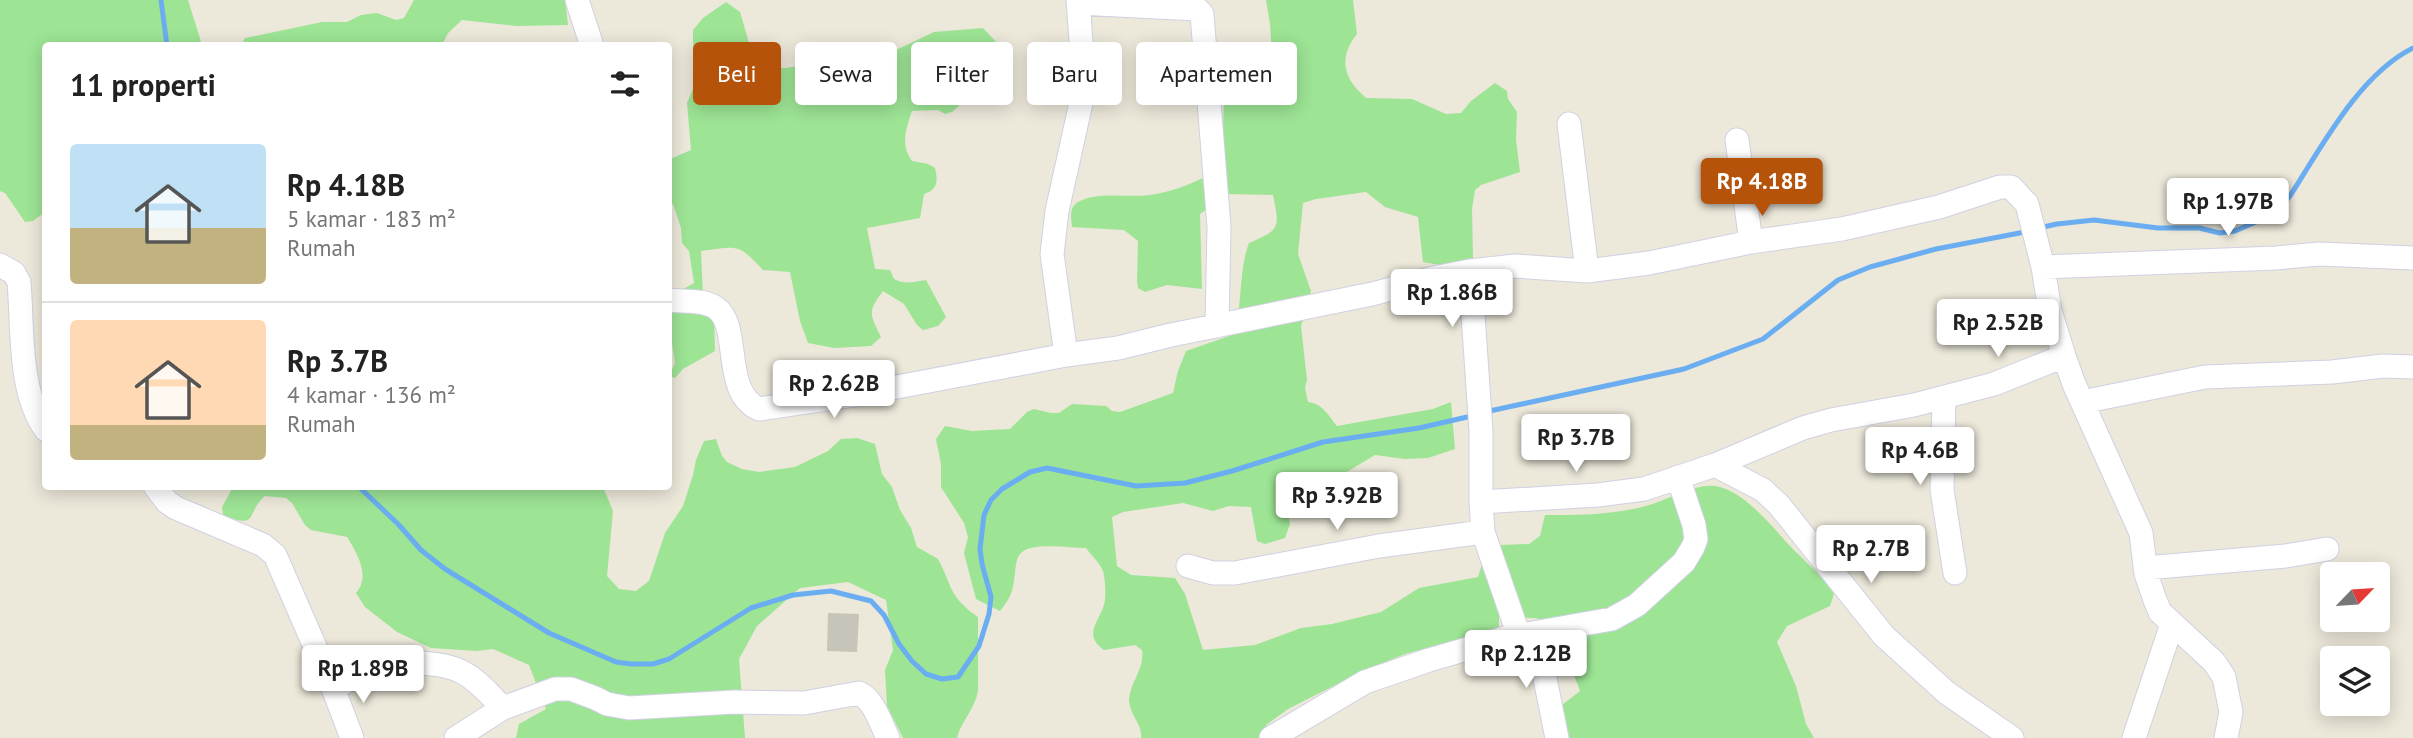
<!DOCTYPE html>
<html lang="id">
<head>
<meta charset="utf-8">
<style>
	body { margin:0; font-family:"PT Sans",sans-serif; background:#f2f2f2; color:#222; height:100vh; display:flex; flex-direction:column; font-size:26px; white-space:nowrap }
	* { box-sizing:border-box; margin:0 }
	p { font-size:23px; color:#767676 }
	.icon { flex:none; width:38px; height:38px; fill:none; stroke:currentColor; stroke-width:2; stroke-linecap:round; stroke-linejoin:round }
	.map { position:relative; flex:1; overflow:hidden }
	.side { position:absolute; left:42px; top:42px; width:630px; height:448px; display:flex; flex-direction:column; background:#fff; border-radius:7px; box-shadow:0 4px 18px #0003 }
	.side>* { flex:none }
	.banner { position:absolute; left:693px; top:42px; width:665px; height:63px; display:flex; gap:14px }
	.needle { width:46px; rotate:65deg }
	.buttons { position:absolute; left:2320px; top:562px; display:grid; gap:14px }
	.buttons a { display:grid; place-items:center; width:70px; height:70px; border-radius:7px; background:#fff; box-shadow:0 4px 18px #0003; font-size:35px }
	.price { position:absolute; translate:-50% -60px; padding:0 16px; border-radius:7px; background:#fff; color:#222; font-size:23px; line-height:46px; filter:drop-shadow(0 2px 4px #0008) }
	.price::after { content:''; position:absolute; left:50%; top:42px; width:21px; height:16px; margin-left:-10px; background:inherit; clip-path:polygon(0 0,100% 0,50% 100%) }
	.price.on { background:#b45309; color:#fff }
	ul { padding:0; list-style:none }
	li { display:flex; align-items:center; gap:21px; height:175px; padding:0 28px }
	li+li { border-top:2px solid #e0e0e0 }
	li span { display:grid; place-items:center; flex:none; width:196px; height:140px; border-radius:7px; color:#555 }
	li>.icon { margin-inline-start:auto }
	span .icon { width:84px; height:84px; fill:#fffc; stroke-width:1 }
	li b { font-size:30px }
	h2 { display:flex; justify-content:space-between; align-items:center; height:84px; padding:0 28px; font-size:30px }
	.pill { padding:0 24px; border-radius:7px; background:#fff; box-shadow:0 4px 18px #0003; font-size:24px; line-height:63px }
	.pill.on { background:#b45309; color:#fff }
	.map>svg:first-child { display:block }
</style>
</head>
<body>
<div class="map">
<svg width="2413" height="738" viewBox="0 0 2413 738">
	<rect width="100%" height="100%" fill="#ece8da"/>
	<path fill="#9de495" d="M 0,0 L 188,0 L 202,45 L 46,46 L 45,212 L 33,221 L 25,222 L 5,193 L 0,191 Z
		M 414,0 L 565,0 L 568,25 L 516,26 L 462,20 L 448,33 L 442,45 L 241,45 L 245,38 L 322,22 L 347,22 L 361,15 L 377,13 L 396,20 L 404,18 Z
		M 1266,0 L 1353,0 L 1357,34 C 1338,58 1343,78 1366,98 L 1412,99 L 1446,114 L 1461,113 L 1471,101 L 1495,83 L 1507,91 L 1508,99 L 1517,112 L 1516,140 L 1520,172 L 1481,185 L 1475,190 L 1472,209 L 1473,258 L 1440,265 L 1423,262 L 1418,217 L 1385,207 L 1366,192 L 1316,199 L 1303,203 L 1298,254 L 1311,291 L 1301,326 L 1307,380 L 1305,388 L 1308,402 C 1323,404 1328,415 1337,426 L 1433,409 L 1451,402 L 1455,449 L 1428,458 L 1405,459 L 1375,455 L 1340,476 L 1312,483 L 1297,490 L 1290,494 L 1286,502 L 1290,524 L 1285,538 L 1265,544 L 1257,541 L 1251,507 L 1229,506 L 1213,511 L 1183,503 L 1123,512 L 1112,517 L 1117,566 L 1131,575 L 1175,578 L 1185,594 L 1203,650 L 1255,645 L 1301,628 L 1332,624 L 1381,612 L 1419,588 L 1478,577 L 1483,561 L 1501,545 L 1529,544 L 1540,536 L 1545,515 C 1578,515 1613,515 1646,506 C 1664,501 1690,487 1707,486 C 1738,482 1772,527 1791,547 C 1807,563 1822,576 1834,594 L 1830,606 L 1787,626 L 1777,642 L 1796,686 L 1806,724 L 1814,738 L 1569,738 L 1562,705 L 1580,691 L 1561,640 L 1550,621 L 1534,618 L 1499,617 L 1499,628 L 1405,654 L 1361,672 L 1288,709 L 1266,725 L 1270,738 L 1141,738 C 1143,725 1129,714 1129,700 C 1130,682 1145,669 1142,650 L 1135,645 L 1104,650 C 1080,633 1103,619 1105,600 C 1106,592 1105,578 1103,571 C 1100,563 1091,555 1086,548 C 1071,548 1033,542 1022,552 C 1016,557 1016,565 1015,572 C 1013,591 1012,596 1000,611 L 976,599 L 964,553 L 968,537 L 964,523 L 941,487 L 941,464 L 936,439 L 945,426 L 972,431 L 1010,429 L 1027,412 L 1034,409 L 1051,413 L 1059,413 L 1072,404 L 1106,406 L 1112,411 L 1120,412 L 1173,393 L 1178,371 L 1186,351 L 1235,334 C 1242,305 1239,268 1249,243 C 1280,230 1280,228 1273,195 L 1228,194 L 1200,214 L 1202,289 L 1167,285 L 1145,292 L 1138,288 L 1137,281 L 1138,241 L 1124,230 L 1072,227 C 1071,217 1069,207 1078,202 C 1097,191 1129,198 1150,195 C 1177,191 1198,181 1222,168 L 1224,94 L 1274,82 L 1270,24 Z
		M 726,2 L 740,12 L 753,57 L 764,68 L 786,68 L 894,51 L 934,32 L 983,28 L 999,45 C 991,64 987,68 1001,85 L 996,92 L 971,95 L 952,112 L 945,114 L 938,110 L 912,111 C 906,129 900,145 912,161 L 928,164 L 935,168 C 938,181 938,190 924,194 L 920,218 L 867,228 L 875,269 L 890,270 L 894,279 C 906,285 913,282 926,280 L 946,317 L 938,326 L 923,330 L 917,325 L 904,304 L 883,291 C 867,312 870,314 881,337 L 871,346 L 834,348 L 808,343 L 800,321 L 790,272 L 763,270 C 737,242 738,247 701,251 L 703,295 L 714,317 L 715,351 L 683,369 L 675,378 L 669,376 L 675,363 L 669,324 L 668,306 L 680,291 L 694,283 L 689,251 L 682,243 L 681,228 L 673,204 L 669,203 L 668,160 L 691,150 L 687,103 L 693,89 L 693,30 L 703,18 Z
		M 857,438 L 875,444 L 882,474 L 892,487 L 900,510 L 911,528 L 917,547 L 938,559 C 953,587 948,596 978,617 L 978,691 C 975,709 961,721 957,738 L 903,738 L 887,706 L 885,670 L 893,650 L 886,600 L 848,582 L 800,588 L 757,626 L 739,659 L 745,738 L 516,738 L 519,724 L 546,709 L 529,665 L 493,649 L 477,651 L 431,648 L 397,632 L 365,607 L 356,593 C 371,576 357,553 347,537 L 311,530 L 305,525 L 292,503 L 286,498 L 265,496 C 245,513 260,530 223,515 L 222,507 L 233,487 L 603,487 L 613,511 L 607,576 L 619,589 L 636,591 L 649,581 L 665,533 L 683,506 L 693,475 L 696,460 L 704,441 L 716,439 L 722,456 L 727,462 L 742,469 L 759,472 L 795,467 L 828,451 L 841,439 Z"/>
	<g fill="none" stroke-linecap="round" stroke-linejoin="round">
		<path stroke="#6aaef1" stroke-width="5" d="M 161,0 L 167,46
			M 2039,228 L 2057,224 L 2094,220 L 2158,228 L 2199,228 L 2220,233 L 2235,231 L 2265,218 L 2279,208 L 2290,196 C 2322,146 2359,75 2413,48
			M 1485,412 L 1684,369 L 1763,339 L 1838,280 L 1870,267 L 1936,249 L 2030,231
			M 358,486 L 399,525 L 421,550 L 445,569 L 549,633 L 616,662 L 631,664 L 653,664 L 669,659 L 751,608 L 793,595 L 831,591 L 871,601 L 884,615 L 899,644 L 912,661 L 926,674 L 942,679 L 958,677 L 979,646 L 989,614 L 991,597 L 982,564 L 980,549 L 984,515 L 991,500 L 1002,489 L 1030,472 L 1047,468 L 1136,486 L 1185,483 L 1232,471 L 1323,442 L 1419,428 L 1476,415"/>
	</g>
	<path fill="#c7c5ba" stroke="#c7c5b4" stroke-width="2" d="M 829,614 L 858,615 L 856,651 L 828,650 Z"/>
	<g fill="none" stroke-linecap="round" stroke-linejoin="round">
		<defs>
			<path id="minor" d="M 577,0 L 592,46
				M 1078,3 L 1197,9 L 1202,14 L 1219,227 L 1217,326
				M 1569,124 L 1587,271
				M 1737,140 L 1751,242
				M 0,265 L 14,273 L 19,282 C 23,327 18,392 46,430
				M 2043,267 L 2276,258 L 2319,254 L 2413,258
				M 1470,271 L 1481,431 L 1481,502 L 1483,532 L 1519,636
				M 668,300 C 683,302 704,299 716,308 C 742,326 721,392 759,409 L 860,394 L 1066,355 L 1118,348 L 1171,335 L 1372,294 L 1433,278 L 1470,271 L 1515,266 L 1587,271 L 1649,263 L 1751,242 L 1842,229 L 1939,207 L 2000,187 L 2011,187 L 2027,204 L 2043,267 L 2050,311 L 2064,356 L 2074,384 L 2141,533 L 2146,574 L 2155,600 L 2160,612 L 2214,662 L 2224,677 L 2231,712 L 2226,738
				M 1066,355 L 1052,254 L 1057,211 L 1081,103 L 1082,55 L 1078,0
				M 1944,398 L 1942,490 L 1955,573
				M 2082,402 L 2205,377 L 2332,372 L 2383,366 L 2413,367
				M 1715,465 L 1763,490 L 1779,505 L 1884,636 L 1947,693 L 2012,738
				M 155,486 L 167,502 L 176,508 L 263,545 L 275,555 L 333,688 L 352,738
				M 1481,502 L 1598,495 L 1644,489 L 1715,465 L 1803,428 L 1831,420 L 1914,405 L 1994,384 L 2064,356
				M 1188,566 L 1213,573 L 1235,573 L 1379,546 L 1483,532
				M 2145,568 L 2286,556 L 2327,549
				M 1536,634 L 1557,738
				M 333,688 C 347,684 355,672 365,669 C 390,661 439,660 462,672 C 478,680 491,696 503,708
				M 456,738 L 503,708 L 555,689 L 571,689 L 595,698 L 607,704 L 629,708 L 734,702 L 804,703 L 859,693 C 874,700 881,724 888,738
				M 1271,738 L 1365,682 L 1429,660 L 1505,638 L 1612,619 L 1637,605 L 1684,562 L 1693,547 L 1696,539 L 1694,525 L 1678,477
				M 2134,738 L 2172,624"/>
		</defs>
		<use href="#minor" stroke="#d0d0e3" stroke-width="25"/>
		<use href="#minor" stroke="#fff" stroke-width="23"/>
	</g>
</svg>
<div class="buttons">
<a><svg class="needle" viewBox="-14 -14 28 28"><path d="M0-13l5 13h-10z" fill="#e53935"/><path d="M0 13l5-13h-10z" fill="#767676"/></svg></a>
<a><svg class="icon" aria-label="layers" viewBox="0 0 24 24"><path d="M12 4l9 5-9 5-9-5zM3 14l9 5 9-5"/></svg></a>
</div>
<b class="price on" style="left:1762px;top:218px">Rp 4.18B</b>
<b class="price" style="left:2228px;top:238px">Rp 1.97B</b>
<b class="price" style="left:1452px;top:329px">Rp 1.86B</b>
<b class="price" style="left:1998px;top:359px">Rp 2.52B</b>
<b class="price" style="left:834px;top:420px">Rp 2.62B</b>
<b class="price" style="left:1576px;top:474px">Rp 3.7B</b>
<b class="price" style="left:1920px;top:487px">Rp 4.6B</b>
<b class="price" style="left:1337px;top:532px">Rp 3.92B</b>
<b class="price" style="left:1871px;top:585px">Rp 2.7B</b>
<b class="price" style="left:1526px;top:690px">Rp 2.12B</b>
<b class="price" style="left:363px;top:705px">Rp 1.89B</b>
<div class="banner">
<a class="pill on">Beli</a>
<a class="pill">Sewa</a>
<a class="pill">Filter</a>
<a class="pill">Baru</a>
<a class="pill">Apartemen</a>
</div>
<section class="side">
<h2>11 properti<svg class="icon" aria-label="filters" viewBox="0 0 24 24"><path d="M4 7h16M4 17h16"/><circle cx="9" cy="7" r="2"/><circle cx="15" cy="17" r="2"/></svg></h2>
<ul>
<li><span style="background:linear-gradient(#bfe0f5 60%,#c2b280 0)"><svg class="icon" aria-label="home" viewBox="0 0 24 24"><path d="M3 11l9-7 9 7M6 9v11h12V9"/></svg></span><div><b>Rp 4.18B</b><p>5 kamar · 183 m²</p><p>Rumah</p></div></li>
<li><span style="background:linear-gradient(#ffd9b3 75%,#c2b280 0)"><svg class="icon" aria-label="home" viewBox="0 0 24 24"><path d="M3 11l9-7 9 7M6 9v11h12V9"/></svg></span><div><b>Rp 3.7B</b><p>4 kamar · 136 m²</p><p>Rumah</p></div></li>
</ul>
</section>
</div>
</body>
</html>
